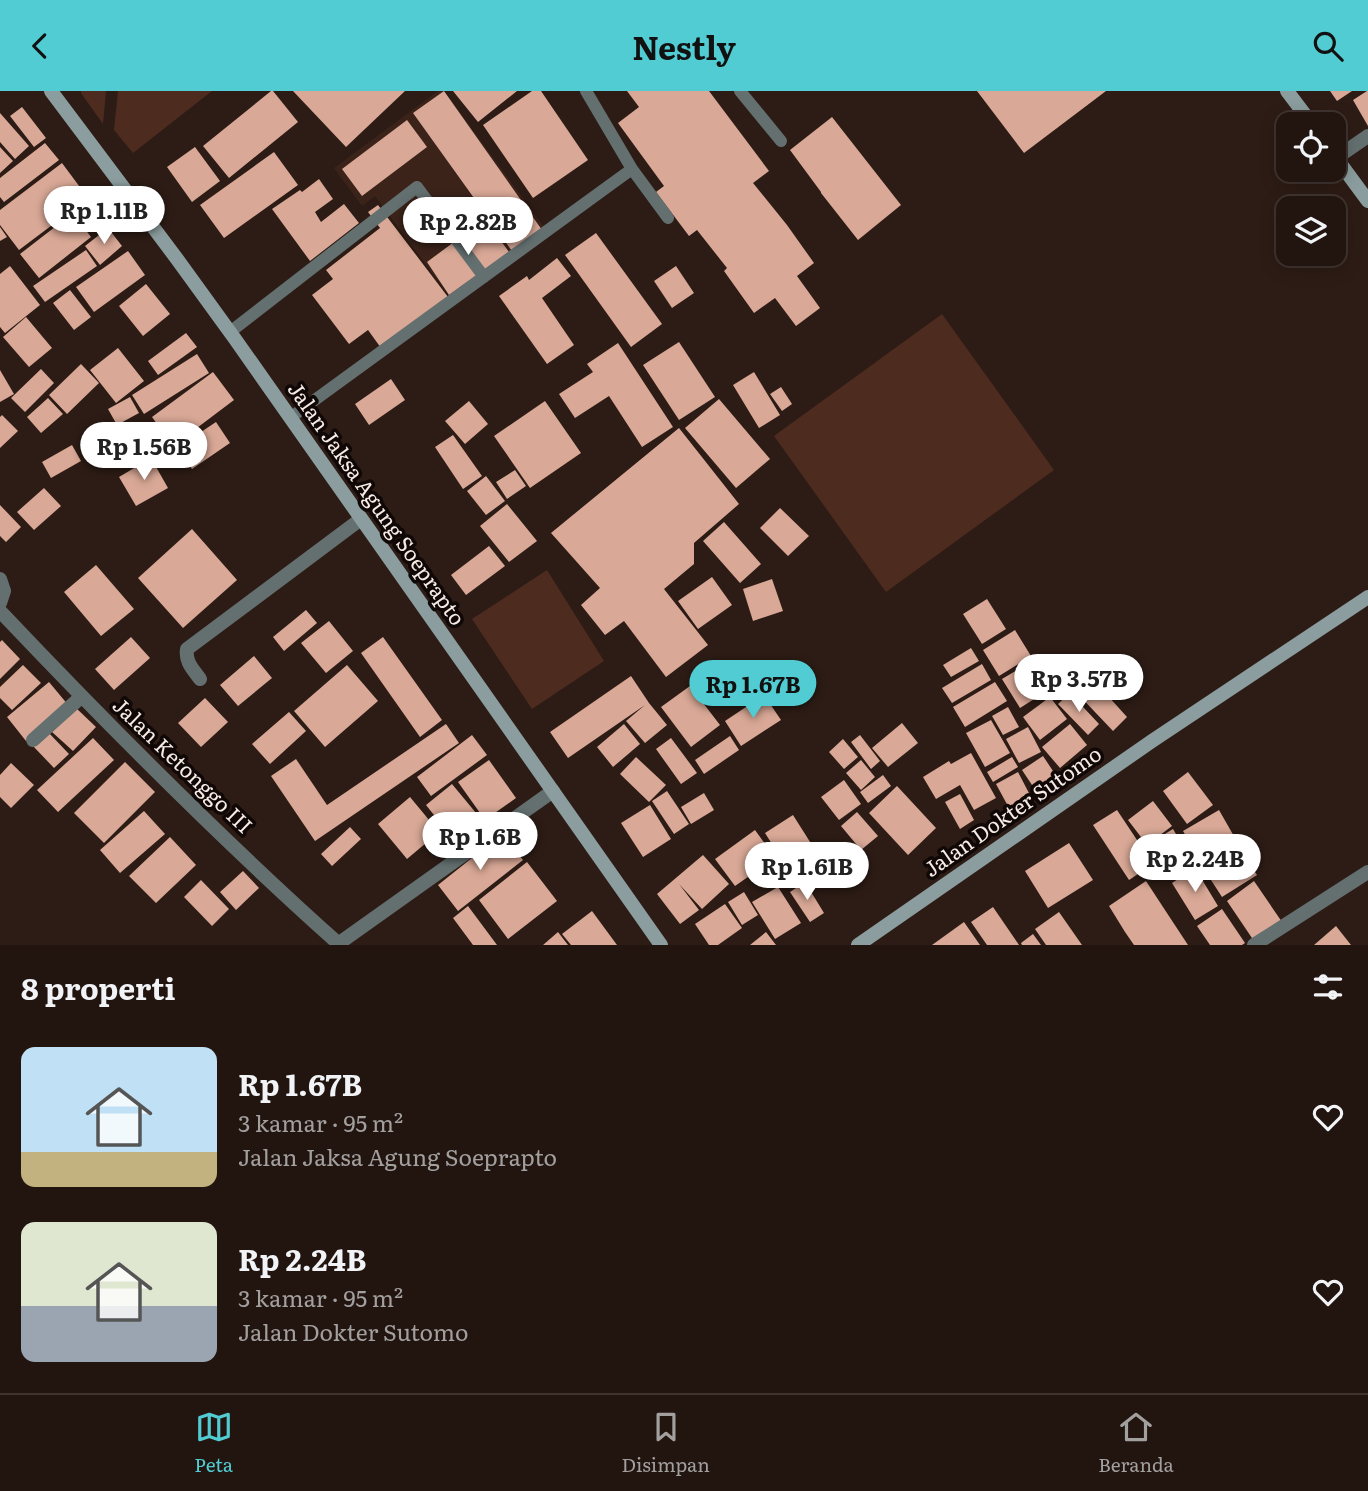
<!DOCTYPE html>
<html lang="id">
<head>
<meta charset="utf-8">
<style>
	body { margin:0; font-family:Literata,serif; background:#2a1e19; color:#f1f3f6; height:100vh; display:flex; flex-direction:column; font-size:26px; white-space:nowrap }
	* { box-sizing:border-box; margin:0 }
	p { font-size:23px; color:#a29f9f }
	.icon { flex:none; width:38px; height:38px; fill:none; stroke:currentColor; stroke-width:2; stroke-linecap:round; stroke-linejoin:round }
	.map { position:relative; height:854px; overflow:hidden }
	.side { display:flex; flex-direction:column; background:#221510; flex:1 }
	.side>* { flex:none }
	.fabs { position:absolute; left:1276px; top:21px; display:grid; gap:14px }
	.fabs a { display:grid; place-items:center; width:70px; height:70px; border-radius:14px; background:#221510; box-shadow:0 4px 18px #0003,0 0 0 2px #3f3430; font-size:35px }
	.price { position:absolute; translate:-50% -60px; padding:0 16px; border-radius:24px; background:#fff; color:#222; font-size:23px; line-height:46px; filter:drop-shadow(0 2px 4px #0008) }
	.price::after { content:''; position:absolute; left:50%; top:42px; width:21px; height:16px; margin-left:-10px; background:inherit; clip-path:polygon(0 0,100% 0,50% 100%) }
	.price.selected { background:#51ccd3; color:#111 }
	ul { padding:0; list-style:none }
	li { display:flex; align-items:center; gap:21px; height:175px; padding:0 21px }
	li span { display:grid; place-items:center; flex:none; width:196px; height:140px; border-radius:14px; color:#555 }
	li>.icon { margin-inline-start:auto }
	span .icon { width:84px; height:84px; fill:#fffc; stroke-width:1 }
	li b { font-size:30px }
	h2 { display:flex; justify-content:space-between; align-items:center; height:84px; padding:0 21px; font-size:30px }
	header { display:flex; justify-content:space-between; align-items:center; height:91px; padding:0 21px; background:#51ccd3; color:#111; font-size:32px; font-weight:700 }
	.tab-bar { display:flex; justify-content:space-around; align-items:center; height:98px; border-top:2px solid #3f3430; background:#221510; font-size:19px; color:#a29f9f }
	.tab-bar a { display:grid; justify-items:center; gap:4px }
	.tab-bar .selected { color:#51ccd3 }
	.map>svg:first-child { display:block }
</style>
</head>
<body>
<header><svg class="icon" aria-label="back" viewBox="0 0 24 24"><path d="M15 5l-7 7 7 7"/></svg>Nestly<svg class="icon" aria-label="search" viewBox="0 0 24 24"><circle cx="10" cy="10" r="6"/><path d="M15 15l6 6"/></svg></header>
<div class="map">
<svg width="1368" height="854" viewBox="0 0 1368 854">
	<rect width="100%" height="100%" fill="#2d1c15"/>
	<path fill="#3b231a" d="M 438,0 L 444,0 L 544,136 L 450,206 L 375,105 L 362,115 L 334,77 Z"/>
	<path fill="#4e2b1f" d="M 81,0 L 106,0 L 103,33 L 81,2 Z
		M 118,0 L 212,0 L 133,62 L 114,39 Z
		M 942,223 L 1054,379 L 886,501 L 774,345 Z
		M 547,479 L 604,570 L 532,618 L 472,528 Z"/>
	<path fill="#d9a896" d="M 271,0 L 273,0 L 298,31 L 229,87 L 203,55 Z
		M 293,0 L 405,0 L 346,56 Z
		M 444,0 L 542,139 L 512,160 L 413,22 Z
		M 453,0 L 517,0 L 478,31 Z
		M 532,0 L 541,0 L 588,69 L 533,107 L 483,34 Z
		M 627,0 L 709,0 L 769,80 L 753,92 L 787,134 L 814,172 L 797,185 L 820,217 L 796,235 L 775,207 L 754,222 L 724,180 L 727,177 L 697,139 L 689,145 L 656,101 L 664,95 L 618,32 L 639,16 Z
		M 977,0 L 1106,0 L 1024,62 Z
		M 1330,0 L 1352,0 L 1337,10 Z
		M 1367,0 L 1368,0 L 1368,35 L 1353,9 Z
		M 22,16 L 46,47 L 34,56 L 10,25 Z
		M 0,22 L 29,55 L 15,68 L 0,51 Z
		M 832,26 L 901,114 L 858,149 L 821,102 L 821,101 L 790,59 Z
		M 407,29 L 427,56 L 362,105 L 342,78 Z
		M 45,52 L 59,69 L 4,111 L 0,106 L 0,87 Z
		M 0,56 L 13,70 L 0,82 Z
		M 195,56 L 220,90 L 192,111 L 167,76 Z
		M 274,61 L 298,94 L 224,147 L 200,114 Z
		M 62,72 L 88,107 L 19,159 L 0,134 L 0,119 Z
		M 319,88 L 333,108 L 315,121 L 321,131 L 344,113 L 359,132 L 310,170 L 272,118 L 300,99 L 302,101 Z
		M 378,114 L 448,206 L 381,257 L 368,239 L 349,253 L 312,204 L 333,188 L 326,179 L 380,137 L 368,121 Z
		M 73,122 L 91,146 L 39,187 L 20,163 Z
		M 485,128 L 509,161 L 449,204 L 427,171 Z
		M 0,136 L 7,146 L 0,150 Z
		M 108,137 L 122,155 L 100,174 L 85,155 Z
		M 596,142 L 662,233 L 631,256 L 565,164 Z
		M 86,159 L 97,175 L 45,211 L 33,195 Z
		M 128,160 L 145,184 L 94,221 L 76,196 Z
		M 557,167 L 571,185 L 542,207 L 574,254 L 547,273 L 499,205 L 527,185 L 529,189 Z
		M 10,175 L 40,214 L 5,242 L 0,236 L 0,183 Z
		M 676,175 L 694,202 L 672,217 L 654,190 Z
		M 146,193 L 170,223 L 143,245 L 119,215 Z
		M 70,199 L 91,226 L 74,239 L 53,212 Z
		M 26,226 L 52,257 L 29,276 L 3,246 Z
		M 186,242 L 197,256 L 158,284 L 148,270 Z
		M 679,251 L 715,306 L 679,329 L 643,274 Z
		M 618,252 L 673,336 L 642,356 L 609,305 L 575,327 L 559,303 L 593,281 L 587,273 Z
		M 118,257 L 144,290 L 116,312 L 90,279 Z
		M 197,263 L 209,282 L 144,323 L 132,304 Z
		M 81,273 L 99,292 L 67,323 L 49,304 Z
		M 41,278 L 54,292 L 25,321 L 11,307 Z
		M 0,279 L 14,303 L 0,311 Z
		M 213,281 L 234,309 L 173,355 L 152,326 Z
		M 754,281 L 780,324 L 759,337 L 733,294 Z
		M 391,288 L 405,309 L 369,334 L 355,313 Z
		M 781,296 L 792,313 L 782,320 L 770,303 Z
		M 130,306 L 139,322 L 117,334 L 108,318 Z
		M 48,307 L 63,323 L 41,342 L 27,326 Z
		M 719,308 L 770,368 L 736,397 L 685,337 Z
		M 469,310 L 488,333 L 465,353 L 445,330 Z
		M 545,310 L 581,362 L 530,397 L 494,345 Z
		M 2,324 L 18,340 L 0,357 L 0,326 Z
		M 216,331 L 230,352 L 192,378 L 177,357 Z
		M 679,337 L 739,413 L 694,452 L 694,473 L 664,498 L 708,554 L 666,586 L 624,530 L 605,544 L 581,514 L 600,497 L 551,442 Z
		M 453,344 L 482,385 L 463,398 L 435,356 Z
		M 72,354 L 81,370 L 51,387 L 42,371 Z
		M 151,367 L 168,397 L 136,415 L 119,386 Z
		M 515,379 L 526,395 L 507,408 L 496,391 Z
		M 486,385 L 505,410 L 486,424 L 467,400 Z
		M 44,397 L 61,415 L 34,439 L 17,421 Z
		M 507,413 L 537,450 L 509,471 L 480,435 Z
		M 0,414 L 21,436 L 6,451 L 0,445 Z
		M 780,417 L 809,445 L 788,465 L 760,437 Z
		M 724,431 L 761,473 L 740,492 L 703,450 Z
		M 192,438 L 237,489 L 183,537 L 138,487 Z
		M 489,455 L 505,475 L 466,504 L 451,484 Z
		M 96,474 L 134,518 L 101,545 L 64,501 Z
		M 712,486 L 732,514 L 698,538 L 678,510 Z
		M 772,488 L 783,520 L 753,530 L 743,498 Z
		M 987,508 L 1006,538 L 982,553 L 963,523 Z
		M 306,519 L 317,532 L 284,560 L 273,546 Z
		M 329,530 L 353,560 L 326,582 L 301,552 Z
		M 1015,539 L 1031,565 L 999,585 L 983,559 Z
		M 131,546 L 150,567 L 114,599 L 95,578 Z
		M 383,546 L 442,629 L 420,646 L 361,562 Z
		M 2,549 L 20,568 L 0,588 L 0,551 Z
		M 971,557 L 979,570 L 951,586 L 943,574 Z
		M 254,565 L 272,587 L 238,615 L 220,594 Z
		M 1032,570 L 1050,598 L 1020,617 L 1002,588 Z
		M 982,573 L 991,589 L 952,612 L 942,597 Z
		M 23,574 L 41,592 L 12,619 L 0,607 L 0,596 Z
		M 347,574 L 378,610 L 325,656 L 294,620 Z
		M 631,585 L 649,612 L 667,634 L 645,652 L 626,630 L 645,614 L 568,667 L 550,641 Z
		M 1090,585 L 1127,626 L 1113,640 L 1075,600 Z
		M 49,591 L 69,615 L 26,650 L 7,626 Z
		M 995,591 L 1007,610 L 965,636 L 953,616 Z
		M 690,595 L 720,634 L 691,656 L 661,616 Z
		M 1070,602 L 1099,633 L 1088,644 L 1058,613 Z
		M 764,604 L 781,629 L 741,655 L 725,630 Z
		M 1050,606 L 1067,628 L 1040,649 L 1023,626 Z
		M 205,607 L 228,631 L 201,656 L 178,632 Z
		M 75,616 L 96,636 L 73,660 L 52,641 Z
		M 1008,616 L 1019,636 L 1003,644 L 992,625 Z
		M 289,621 L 306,640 L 270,673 L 252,653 Z
		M 991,629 L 1010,662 L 985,676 L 966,642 Z
		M 902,632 L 918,652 L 888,676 L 872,657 Z
		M 446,633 L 459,652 L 315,750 L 271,685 L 296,668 L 327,714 Z
		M 624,633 L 640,653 L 613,676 L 597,656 Z
		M 1070,633 L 1087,654 L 1060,677 L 1042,656 Z
		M 1028,636 L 1041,661 L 1019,672 L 1006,648 Z
		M 48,641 L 69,663 L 54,677 L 33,655 Z
		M 472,644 L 487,664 L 431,705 L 417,686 Z
		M 860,644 L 880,670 L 871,678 L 851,651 Z
		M 730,645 L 739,659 L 704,683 L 695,669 Z
		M 93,647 L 114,669 L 58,721 L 37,699 Z
		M 671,647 L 697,682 L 681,693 L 656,658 Z
		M 843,648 L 858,666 L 844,678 L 829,661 Z
		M 971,662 L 996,707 L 974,719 L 960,694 L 936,708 L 923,686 L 949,670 L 951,673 Z
		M 1043,665 L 1061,692 L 1040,706 L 1022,679 Z
		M 636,666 L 666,694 L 649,711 L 620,683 Z
		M 1012,666 L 1018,676 L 993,691 L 987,681 Z
		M 489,669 L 516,707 L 485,729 L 458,691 Z
		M 861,669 L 875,686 L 861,699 L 846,682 Z
		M 125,671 L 155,701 L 104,752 L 74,722 Z
		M 11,672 L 34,694 L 11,717 L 0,706 L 0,684 Z
		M 1018,681 L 1031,706 L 1009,717 L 996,693 Z
		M 1188,681 L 1213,714 L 1187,733 L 1163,700 Z
		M 883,684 L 891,695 L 868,712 L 860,701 Z
		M 844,689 L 861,713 L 839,729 L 821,706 Z
		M 452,693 L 476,722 L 449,743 L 426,714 Z
		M 897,695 L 936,737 L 908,764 L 869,722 Z
		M 667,700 L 689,733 L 674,743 L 652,710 Z
		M 704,702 L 714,719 L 691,733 L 681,716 Z
		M 960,703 L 974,729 L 960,738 L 945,711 Z
		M 410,706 L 439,741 L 407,768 L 378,733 Z
		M 1153,710 L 1172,735 L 1147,754 L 1128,729 Z
		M 650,714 L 671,748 L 643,766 L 621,732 Z
		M 1117,719 L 1153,773 L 1129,789 L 1093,734 Z
		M 1219,719 L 1235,747 L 1199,768 L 1183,740 Z
		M 144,720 L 165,743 L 120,782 L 100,759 Z
		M 857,721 L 878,745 L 861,759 L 841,735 Z
		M 793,724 L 824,773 L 796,791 L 765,742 Z
		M 350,736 L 361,748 L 332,775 L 321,763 Z
		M 1173,738 L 1192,770 L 1166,786 L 1147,754 Z
		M 755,739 L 775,767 L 735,795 L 715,768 Z
		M 502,743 L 523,769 L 458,820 L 438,794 Z
		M 170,746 L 196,774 L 156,812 L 129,785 Z
		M 1235,750 L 1257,784 L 1222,806 L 1200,772 Z
		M 1069,752 L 1093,789 L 1048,817 L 1025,780 Z
		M 703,764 L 729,793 L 702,818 L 679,793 L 699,819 L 680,833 L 657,803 Z
		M 527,771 L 557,810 L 508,848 L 479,809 Z
		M 1195,777 L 1218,815 L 1195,829 L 1172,792 Z
		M 243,780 L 259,797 L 236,819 L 220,801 Z
		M 201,789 L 229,818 L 212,835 L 184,806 Z
		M 1146,790 L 1163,816 L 1188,854 L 1134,854 L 1125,841 L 1109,815 Z
		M 1254,790 L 1282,831 L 1254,850 L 1227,810 Z
		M 805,791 L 824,822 L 810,831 L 790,801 Z
		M 778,796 L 801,832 L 775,848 L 752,811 Z
		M 744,801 L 758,824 L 742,834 L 728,811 Z
		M 725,813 L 742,837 L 718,854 L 709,854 L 695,833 Z
		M 468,815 L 497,854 L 473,854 L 453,827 Z
		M 993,816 L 1019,854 L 987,854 L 971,831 Z
		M 1222,818 L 1245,852 L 1242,854 L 1210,854 L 1197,835 Z
		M 592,820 L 617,854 L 571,854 L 562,843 Z
		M 1059,821 L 1082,854 L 1046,854 L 1035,838 Z
		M 964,831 L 980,854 L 932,854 Z
		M 1336,835 L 1351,854 L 1314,854 Z
		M 558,841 L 568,854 L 543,854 Z
		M 766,841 L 776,854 L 750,854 Z
		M 1033,843 L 1041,854 L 1022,854 L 1021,852 Z"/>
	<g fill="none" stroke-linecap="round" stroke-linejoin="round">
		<path stroke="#647070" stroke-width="12" d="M 586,0 L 632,78 L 668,127
			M 740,0 L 781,50
			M 230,241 L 417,96 L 484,186
			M 290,327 L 632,78"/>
		<path stroke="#647070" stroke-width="14" d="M 1336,67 L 1368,45
			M 0,488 L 4,500 L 0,512
			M 0,520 C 109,635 221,748 340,854
			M 200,588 C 193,578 185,571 187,558 L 361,428
			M 33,649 L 81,606
			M 338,853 L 553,700
			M 1254,854 L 1368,781"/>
		<path stroke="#8b9d9e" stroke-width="14" d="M 51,0 L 177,168 L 235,248 L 661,854
			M 1287,0 L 1312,33
			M 1334,64 L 1368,110
			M 858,854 L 1152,650 L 1368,506"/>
	</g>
	<g text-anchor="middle" stroke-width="7" stroke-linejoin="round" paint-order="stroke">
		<g font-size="21" fill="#f7ebe6" stroke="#100806">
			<text transform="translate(376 413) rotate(55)" y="7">Jalan Jaksa Agung Soeprapto</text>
			<text transform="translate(182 675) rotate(44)" y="7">Jalan Ketonggo III</text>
			<text transform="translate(1013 721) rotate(-35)" y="7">Jalan Dokter Sutomo</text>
		</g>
	</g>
</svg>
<div class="fabs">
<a><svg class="icon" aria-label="locate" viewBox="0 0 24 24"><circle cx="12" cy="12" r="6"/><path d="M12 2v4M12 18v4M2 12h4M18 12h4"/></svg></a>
<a><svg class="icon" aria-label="layers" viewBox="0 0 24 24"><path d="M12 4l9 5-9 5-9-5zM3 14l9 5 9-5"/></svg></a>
</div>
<b class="price" style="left:104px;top:155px">Rp 1.11B</b>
<b class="price" style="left:468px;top:166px">Rp 2.82B</b>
<b class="price" style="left:144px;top:391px">Rp 1.56B</b>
<b class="price" style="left:1079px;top:623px">Rp 3.57B</b>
<b class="price selected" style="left:753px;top:629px">Rp 1.67B</b>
<b class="price" style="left:480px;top:781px">Rp 1.6B</b>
<b class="price" style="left:1195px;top:803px">Rp 2.24B</b>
<b class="price" style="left:807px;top:811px">Rp 1.61B</b>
</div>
<section class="side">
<h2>8 properti<svg class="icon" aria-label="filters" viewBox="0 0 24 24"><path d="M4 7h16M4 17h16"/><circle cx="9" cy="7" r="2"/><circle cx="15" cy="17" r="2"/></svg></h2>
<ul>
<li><span style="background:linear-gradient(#bfe0f5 75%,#c2b280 0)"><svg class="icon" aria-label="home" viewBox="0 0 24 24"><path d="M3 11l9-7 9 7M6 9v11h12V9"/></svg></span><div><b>Rp 1.67B</b><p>3 kamar · 95 m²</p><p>Jalan Jaksa Agung Soeprapto</p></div><svg class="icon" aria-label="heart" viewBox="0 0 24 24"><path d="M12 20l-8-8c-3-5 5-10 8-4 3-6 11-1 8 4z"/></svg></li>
<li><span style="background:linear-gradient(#dfe7d0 60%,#9aa5b1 0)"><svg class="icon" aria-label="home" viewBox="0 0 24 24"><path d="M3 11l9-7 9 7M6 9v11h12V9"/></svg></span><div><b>Rp 2.24B</b><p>3 kamar · 95 m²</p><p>Jalan Dokter Sutomo</p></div><svg class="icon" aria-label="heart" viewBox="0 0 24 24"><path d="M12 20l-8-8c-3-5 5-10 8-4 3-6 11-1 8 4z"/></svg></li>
</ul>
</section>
<nav class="tab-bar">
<a class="selected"><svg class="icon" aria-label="map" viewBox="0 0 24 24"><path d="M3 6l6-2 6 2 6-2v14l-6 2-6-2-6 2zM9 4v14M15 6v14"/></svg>Peta</a>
<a><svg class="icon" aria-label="saved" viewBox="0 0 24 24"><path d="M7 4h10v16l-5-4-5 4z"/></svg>Disimpan</a>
<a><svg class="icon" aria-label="home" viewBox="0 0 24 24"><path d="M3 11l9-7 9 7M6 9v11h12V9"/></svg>Beranda</a>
</nav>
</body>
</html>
